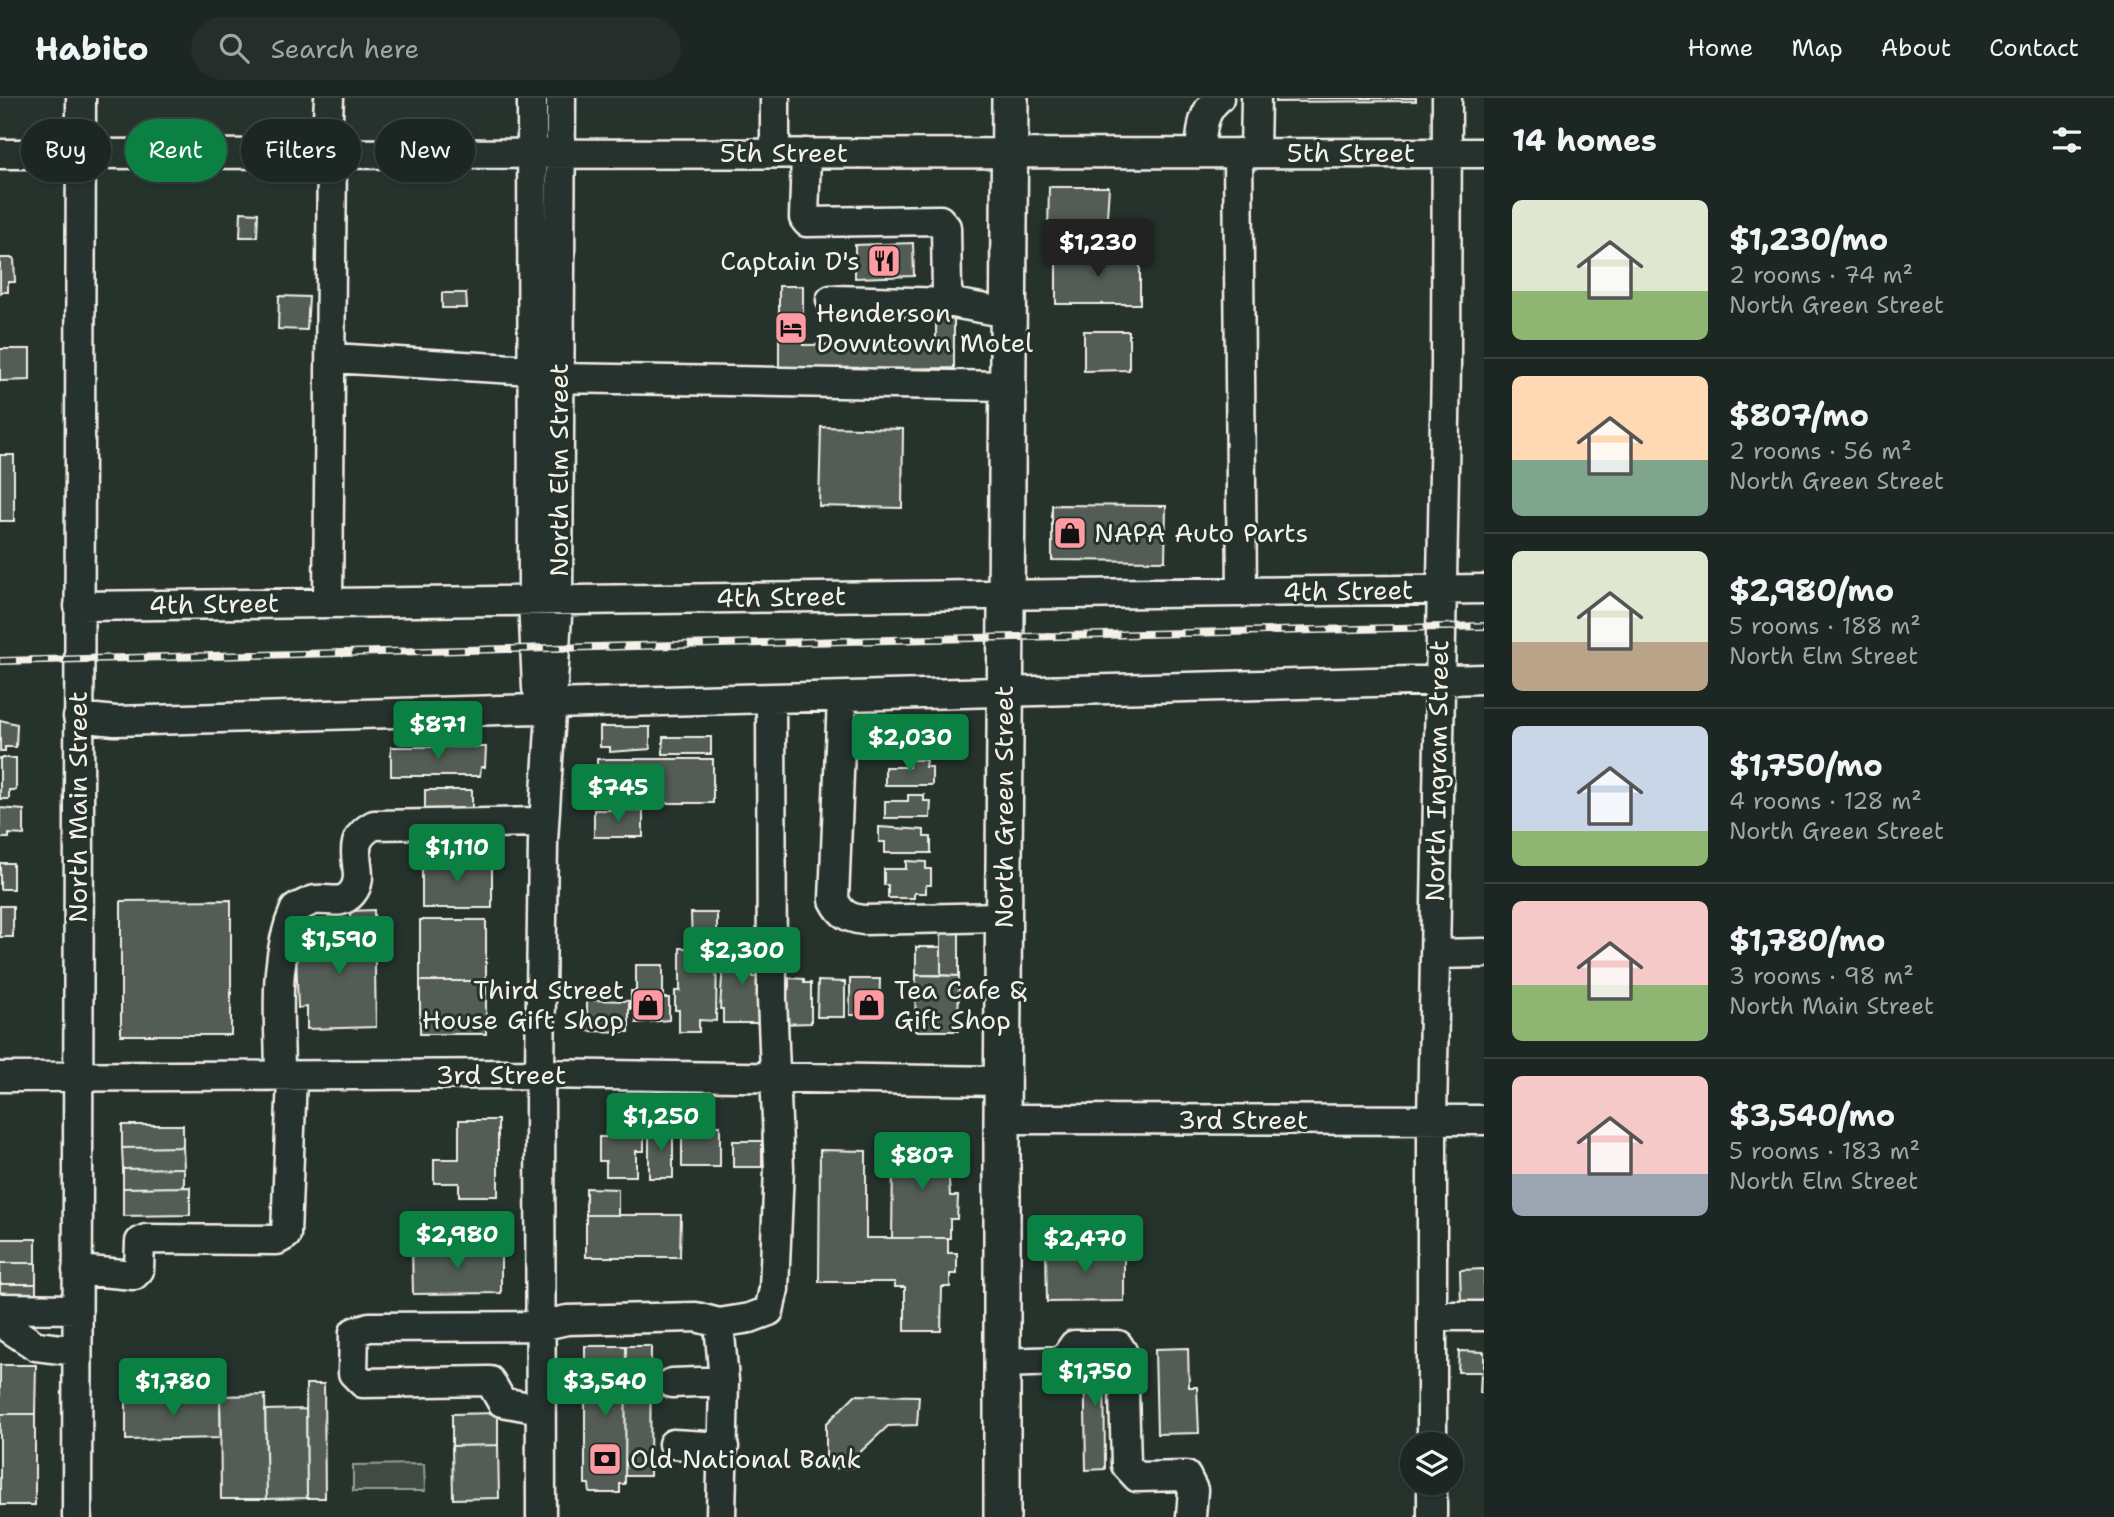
<!DOCTYPE html>
<html lang="en">
<head>
<meta charset="utf-8">
<style>
	body { margin:0; font-family:"Shantell Sans",sans-serif; background:#252e2a; color:#f1f3f6; height:100vh; display:flex; flex-direction:column; font-size:26px; white-space:nowrap }
	* { box-sizing:border-box; margin:0 }
	p { font-size:23px; color:#a0a5a5 }
	.icon { flex:none; width:38px; height:38px; fill:none; stroke:currentColor; stroke-width:2; stroke-linecap:round; stroke-linejoin:round }
	.map { position:relative; flex:1; overflow:hidden }
	.sheet { display:flex; flex-direction:column; background:#1c2622; width:630px }
	.sheet>* { flex:none }
	.banner { position:absolute; left:21px; top:21px; width:665px; height:63px; display:flex; gap:14px }
	.fabs { position:absolute; left:1400px; top:1334px; display:grid; gap:14px }
	.fabs a { display:grid; place-items:center; width:63px; height:63px; border-radius:50%; background:#1c2622; box-shadow:0 2px 5px #0004,0 0 0 2px #3a4340; font-size:35px }
	.price { position:absolute; translate:-50% -60px; padding:0 16px; border-radius:7px; background:#0b8043; color:#fff; font-size:23px; line-height:46px; filter:drop-shadow(0 2px 4px #0008) }
	.price::after { content:''; position:absolute; left:50%; top:42px; width:21px; height:16px; margin-left:-10px; background:inherit; clip-path:polygon(0 0,100% 0,50% 100%) }
	.price.active { background:#222; color:#fff }
	ul { padding:0; list-style:none }
	li { display:flex; align-items:center; gap:21px; height:175px; padding:0 28px }
	li+li { border-top:2px solid #3a4340 }
	li span { display:grid; place-items:center; flex:none; width:196px; height:140px; border-radius:10px; color:#555 }
	li>.icon { margin-inline-start:auto }
	span .icon { width:84px; height:84px; fill:#fffc; stroke-width:1 }
	li b { font-size:30px }
	h2 { display:flex; justify-content:space-between; align-items:center; height:84px; padding:0 28px; font-size:30px }
	.tag { padding:0 24px; border-radius:32px; background:#1c2622; box-shadow:0 2px 5px #0004,0 0 0 2px #3a4340; font-size:24px; line-height:63px }
	.tag.active { background:#0b8043; color:#fff }
	header { display:flex; align-items:center; gap:42px; box-sizing:border-box; height:98px; padding:0 35px; background:#1c2622; border-bottom:2px solid #3a4340 }
	header strong { font-size:33px }
	nav { display:flex; gap:38px; margin-inline-start:auto; font-size:24px }
	.search { width:490px; height:63px; background:#252e2a; display:flex; align-items:center; gap:18px; box-sizing:border-box; padding:0 24px; border-radius:38px; color:#a0a5a5; font-size:26px }
	main { display:flex; flex:1; min-height:0 }
	.map>svg:first-child { display:block }
</style>
</head>
<body>
<header>
<strong>Habito</strong>
<div class="search"><svg class="icon" aria-label="search" viewBox="0 0 24 24"><circle cx="10" cy="10" r="6"/><path d="M15 15l6 6"/></svg>Search here</div>
<nav><a>Home</a><a>Map</a><a>About</a><a>Contact</a></nav>
</header>
<main>
<div class="map">
<svg width="1484" height="1419" viewBox="0 0 1484 1419">
	<rect width="100%" height="100%" fill="#26332d"/>
	<filter id="ink" filterUnits="userSpaceOnUse"><feTurbulence type="fractalNoise" baseFrequency=".0143" numOctaves="2"/><feDisplacementMap in="SourceGraphic" scale="14" xChannelSelector="R" yChannelSelector="G"/><feConvolveMatrix kernelMatrix="1 2 1 2 8 2 1 2 1" color-interpolation-filters="sRGB"/></filter>
	<g filter="url(#ink)">
		<path fill="#414b45" stroke="#9a9e96" stroke-width="2" d="M 424,1366 L 425,1393 L 353,1393 L 353,1367 Z"/>
		<path fill="#525c55" stroke="#f4f1e8" stroke-width="2" d="M 1276,0 L 1416,0 L 1416,3 L 1276,4 Z
			M 1049,89 L 1109,89 L 1106,133 L 1048,133 Z
			M 241,114 L 258,115 L 257,139 L 240,139 Z
			M 913,145 L 914,178 L 855,180 L 855,147 Z
			M 1140,155 L 1140,206 L 1056,206 L 1056,156 Z
			M 0,160 L 14,160 L 15,184 L 8,184 L 8,194 L 1,194 L 0,197 Z
			M 779,188 L 803,188 L 803,247 L 936,246 L 936,214 L 954,214 L 954,270 L 779,272 Z
			M 442,195 L 466,195 L 467,210 L 442,210 Z
			M 279,198 L 309,199 L 307,232 L 278,231 Z
			M 1084,233 L 1129,233 L 1129,272 L 1084,273 Z
			M 0,251 L 30,251 L 30,282 L 0,283 Z
			M 821,329 L 903,331 L 902,410 L 819,408 Z
			M 0,357 L 14,357 L 14,423 L 0,423 Z
			M 1052,407 L 1166,408 L 1165,463 L 1052,462 Z
			M 0,622 L 17,626 L 16,649 L 5,649 L 5,653 L 0,653 Z
			M 907,627 L 926,627 L 926,634 L 931,634 L 931,649 L 885,650 L 885,634 L 907,634 Z
			M 600,629 L 650,629 L 650,651 L 610,654 L 610,649 L 600,649 Z
			M 663,639 L 711,639 L 711,656 L 663,656 Z
			M 391,649 L 486,649 L 485,669 L 481,669 L 480,678 L 391,678 Z
			M 0,660 L 16,660 L 16,692 L 9,692 L 9,701 L 0,701 Z
			M 597,661 L 713,661 L 713,705 L 597,705 Z
			M 909,662 L 926,662 L 925,669 L 932,669 L 932,687 L 885,687 L 885,669 L 909,669 Z
			M 425,692 L 472,692 L 472,719 L 425,719 Z
			M 908,697 L 924,697 L 924,703 L 931,703 L 930,720 L 885,720 L 885,703 L 908,703 Z
			M 0,710 L 24,712 L 24,737 L 9,736 L 9,740 L 0,740 Z
			M 594,712 L 643,712 L 643,739 L 594,739 Z
			M 879,729 L 924,732 L 924,739 L 931,739 L 931,755 L 885,755 L 885,744 L 879,744 Z
			M 422,761 L 492,761 L 492,810 L 422,810 Z
			M 906,763 L 926,764 L 926,771 L 931,771 L 931,787 L 926,787 L 926,795 L 914,795 L 914,800 L 888,800 L 888,787 L 884,787 L 884,771 L 906,771 Z
			M 0,765 L 13,765 L 13,791 L 0,791 Z
			M 231,802 L 231,937 L 121,937 L 121,803 Z
			M 0,808 L 13,808 L 13,839 L 0,839 Z
			M 374,812 L 376,929 L 307,931 L 307,909 L 298,910 L 296,855 L 308,855 L 308,829 L 329,829 L 329,838 L 341,838 L 341,843 L 351,843 L 350,813 Z
			M 691,815 L 717,815 L 717,850 L 692,850 Z
			M 420,822 L 486,822 L 486,883 L 420,883 Z
			M 941,825 L 959,825 L 959,878 L 941,877 Z
			M 724,847 L 753,847 L 753,879 L 765,879 L 765,925 L 723,925 L 723,911 L 720,911 Z
			M 916,849 L 941,849 L 941,877 L 916,877 Z
			M 680,850 L 717,850 L 716,923 L 699,922 L 699,934 L 679,934 L 679,912 L 675,912 L 675,893 L 680,893 Z
			M 636,867 L 663,867 L 663,900 L 669,900 L 669,922 L 636,925 L 636,911 L 631,911 L 631,893 L 636,893 Z
			M 916,877 L 959,878 L 958,933 L 915,933 Z
			M 789,880 L 804,881 L 804,885 L 811,885 L 811,925 L 780,926 L 775,891 L 789,891 Z
			M 850,881 L 880,881 L 879,917 L 850,917 Z
			M 420,883 L 486,883 L 486,936 L 420,936 Z
			M 818,883 L 845,884 L 845,919 L 817,919 Z
			M 587,902 L 629,903 L 629,934 L 587,933 Z
			M 459,1022 L 498,1022 L 498,1098 L 459,1098 L 459,1085 L 434,1085 L 434,1061 L 459,1061 Z
			M 122,1027 L 183,1027 L 183,1049 L 122,1050 Z
			M 682,1028 L 720,1028 L 720,1069 L 682,1069 Z
			M 649,1030 L 673,1030 L 673,1080 L 649,1080 Z
			M 606,1032 L 624,1032 L 624,1038 L 644,1038 L 644,1053 L 636,1053 L 636,1078 L 606,1078 L 606,1063 L 599,1063 L 599,1039 L 606,1039 Z
			M 904,1041 L 938,1041 L 938,1051 L 947,1051 L 950,1098 L 958,1098 L 957,1121 L 950,1121 L 950,1140 L 892,1140 L 893,1063 L 897,1063 L 897,1051 L 904,1051 Z
			M 733,1043 L 762,1043 L 762,1069 L 733,1069 Z
			M 183,1049 L 184,1070 L 123,1071 L 122,1050 Z
			M 820,1052 L 866,1053 L 866,1140 L 948,1140 L 948,1155 L 957,1155 L 957,1176 L 950,1176 L 950,1189 L 942,1189 L 941,1233 L 905,1233 L 905,1189 L 895,1189 L 895,1184 L 819,1184 Z
			M 184,1070 L 184,1089 L 123,1090 L 123,1071 Z
			M 190,1089 L 190,1117 L 123,1118 L 123,1090 Z
			M 586,1090 L 618,1091 L 618,1117 L 586,1117 Z
			M 586,1117 L 681,1117 L 680,1159 L 586,1159 Z
			M 0,1141 L 36,1141 L 36,1165 L 0,1165 Z
			M 501,1150 L 501,1195 L 413,1196 L 412,1152 Z
			M 1124,1150 L 1124,1203 L 1047,1204 L 1046,1151 Z
			M 0,1165 L 36,1165 L 36,1186 L 0,1186 Z
			M 1484,1171 L 1484,1203 L 1461,1204 L 1460,1172 Z
			M 0,1186 L 36,1186 L 36,1208 L 0,1208 Z
			M 585,1248 L 626,1248 L 625,1386 L 620,1386 L 620,1395 L 590,1395 L 589,1386 L 585,1386 Z
			M 626,1248 L 651,1248 L 650,1378 L 625,1378 Z
			M 1104,1249 L 1105,1371 L 1086,1372 L 1084,1250 Z
			M 1188,1250 L 1189,1289 L 1197,1289 L 1199,1335 L 1157,1336 L 1155,1251 Z
			M 1459,1253 L 1484,1254 L 1484,1295 L 1480,1295 L 1481,1274 L 1458,1274 Z
			M 0,1267 L 36,1267 L 35,1316 L 0,1316 Z
			M 220,1278 L 220,1298 L 126,1300 L 125,1280 Z
			M 306,1286 L 324,1286 L 325,1400 L 307,1400 Z
			M 265,1297 L 267,1401 L 221,1401 L 220,1298 Z
			M 855,1297 L 919,1298 L 917,1327 L 888,1328 L 856,1358 L 855,1369 L 826,1371 L 826,1326 Z
			M 220,1298 L 221,1340 L 126,1342 L 126,1300 Z
			M 306,1311 L 307,1400 L 267,1401 L 265,1312 Z
			M 498,1315 L 498,1347 L 452,1348 L 452,1316 Z
			M 0,1316 L 35,1316 L 35,1407 L 0,1407 Z
			M 498,1347 L 499,1400 L 453,1401 L 452,1348 Z"/>
		<g fill="none" stroke-linecap="round" stroke-linejoin="round">
			<defs>
				<path id="minor" d="M 532,0 L 533,501 L 537,590
					M 775,0 L 775,55
					M 806,55 L 804,120 L 807,124 L 940,122 L 946,129 L 947,194 L 953,205 L 1008,215
					M 1200,55 C 1202,33 1201,15 1219,0
					M 1238,55 L 1242,494
					M 1255,55 L 1256,0
					M 0,56 L 1484,55
					M 326,56 L 329,0
					M 831,202 L 953,205
					M 332,260 L 532,272
					M 559,280 L 1007,288
					M 328,505 L 332,55
					M 79,508 L 1484,491
					M 842,599 L 834,802 C 841,816 848,820 863,822 L 1003,819
					M 551,606 L 1484,581
					M 78,619 L 115,623 L 538,611
					M 1435,856 L 1484,855
					M 280,978 C 280,922 272,863 295,811 C 301,808 309,803 315,802 C 328,800 341,808 352,795 C 370,773 338,746 374,727 L 542,724
					M 0,979 L 540,976 L 1002,983
					M 1002,1021 L 1484,1022
					M 77,1172 L 134,1177 L 139,1172 L 140,1144 L 146,1141 L 277,1142 L 286,1137 L 292,978
					M 0,1210 L 77,1211
					M 1432,1218 L 1484,1218
					M 0,1224 L 36,1248 L 77,1253
					M 719,1225 L 724,1283 L 721,1419
					M 1002,1265 L 1063,1263 L 1074,1247 L 1118,1247 L 1123,1255 L 1126,1367 L 1137,1379 L 1186,1378 L 1193,1392 L 1191,1419
					M 672,1285 L 724,1283
					M 540,1311 L 502,1304 L 490,1283 L 363,1285 L 353,1275 L 354,1234 L 369,1229 L 540,1228 L 567,1222 L 696,1219 L 719,1225 L 750,1220 L 769,1213 L 774,1191 L 779,1071 L 772,900 L 771,601
					M 673,1346 L 724,1349
					M 1432,1346 L 1432,1022 L 1446,267 L 1447,0
					M 77,1419 L 81,0
					M 541,1419 L 540,976 L 543,743 L 558,502 L 561,0
					M 1432,1419 L 1432,1384"/>
				<path id="major" d="M 1002,1419 L 1002,1021 L 1010,0"/>
			</defs>
			<use href="#minor" stroke="#f4f1e8" stroke-width="33"/>
			<use href="#major" stroke="#f4f1e8" stroke-width="40"/>
			<use href="#minor" stroke="#26332d" stroke-width="28"/>
			<use href="#major" stroke="#26332d" stroke-width="35"/>
			<defs>
				<path id="rail" d="M 0,563 L 1484,528"/>
			</defs>
			<use href="#rail" stroke="#f4f1e8" stroke-width="8"/>
			<use href="#rail" stroke="#26332d" stroke-width="5" stroke-dasharray="16" stroke-linecap="butt"/>
		</g>
	</g>
	<defs>
		<symbol id="restaurant-square" viewBox="-11 -11 22 22"><rect x="-9" y="-9" width="18" height="18" rx="4" fill="#ff9aa2" stroke="#26332d"/><path d="M-5-6h1v4h1v-4h1v4h1v-4h1v5L-1.5 .5V6h-2V.5L-5-1ZM5-6V6H3V1.5H1.5Q1.5-4 5-6Z" fill="#111"/></symbol>
		<symbol id="hotel-square" viewBox="-11 -11 22 22"><rect x="-9" y="-9" width="18" height="18" rx="4" fill="#ff9aa2" stroke="#26332d"/><path d="M-6-4.5h1.5V1H6V5H4.5V3h-9V5H-6ZM-4 0a1.8 1.8 0 1 1 3.6 0ZM.5 0V-2.5h3Q6-2.5 6 0Z" fill="#111"/></symbol>
		<symbol id="shop-square" viewBox="-11 -11 22 22"><rect x="-9" y="-9" width="18" height="18" rx="4" fill="#ff9aa2" stroke="#26332d"/><path d="M-5-2.5h2.3a2.7 3.5 0 0 1 5.4 0H5L5.5 6h-11ZM-1.5-2.5h3a1.5 2.3 0 0 0-3 0Z" fill="#111"/></symbol>
		<symbol id="bank-square" viewBox="-11 -11 22 22"><rect x="-9" y="-9" width="18" height="18" rx="4" fill="#ff9aa2" stroke="#26332d"/><path d="M-6-4H6V4H-6ZM0-2.3a2.3 2.3 0 1 0 0 4.6a2.3 2.3 0 1 0 0-4.6Z" fill="#111"/></symbol>
	</defs>
	<g fill-rule="evenodd">
		<use href="#restaurant-square" x="865" y="144" width="38" height="38"/>
		<use href="#hotel-square" x="772" y="211" width="38" height="38"/>
		<use href="#shop-square" x="1051" y="416" width="38" height="38"/>
		<use href="#shop-square" x="629" y="888" width="38" height="38"/>
		<use href="#shop-square" x="850" y="888" width="38" height="38"/>
		<use href="#bank-square" x="586" y="1342" width="38" height="38"/>
	</g>
	<g text-anchor="middle" stroke-width="6" stroke-linejoin="round" paint-order="stroke">
		<g font-size="26" fill="#f4f1e8" stroke="#26332d">
			<text x="784" y="64">5th Street</text>
			<text x="1351" y="64">5th Street</text>
			<text transform="translate(559 372) rotate(-90)" y="9">North Elm Street</text>
			<text transform="translate(1348 493) rotate(-1)" y="9">4th Street</text>
			<text transform="translate(781 499) rotate(-1)" y="9">4th Street</text>
			<text transform="translate(214 506) rotate(-1)" y="9">4th Street</text>
			<text transform="translate(1437 673) rotate(-89)" y="9">North Ingram Street</text>
			<text transform="translate(78 709) rotate(-90)" y="9">North Main Street</text>
			<text transform="translate(1004 709) rotate(-90)" y="9">North Green Street</text>
			<text x="501" y="986">3rd Street</text>
			<text x="1243" y="1031">3rd Street</text>
		</g>
		<g font-size="26" fill="#f4f1e8" stroke="#26332d" text-anchor="start">
			<text x="860" y="172" text-anchor="end">Captain D's</text>
			<text x="816" y="224">Henderson<tspan x="816" dy="30">Downtown Motel</tspan></text>
			<text x="1094" y="444">NAPA Auto Parts</text>
			<text x="624" y="901" text-anchor="end">Third Street<tspan x="624" dy="30">House Gift Shop</tspan></text>
			<text x="894" y="901">Tea Cafe &amp;<tspan x="894" dy="30">Gift Shop</tspan></text>
			<text x="630" y="1370">Old National Bank</text>
		</g>
	</g>
</svg>
<div class="fabs">
<a><svg class="icon" aria-label="layers" viewBox="0 0 24 24"><path d="M12 4l9 5-9 5-9-5zM3 14l9 5 9-5"/></svg></a>
</div>
<b class="price active" style="left:1098px;top:181px">$1,230</b>
<b class="price" style="left:438px;top:663px">$871</b>
<b class="price" style="left:910px;top:676px">$2,030</b>
<b class="price" style="left:618px;top:726px">$745</b>
<b class="price" style="left:457px;top:786px">$1,110</b>
<b class="price" style="left:339px;top:878px">$1,590</b>
<b class="price" style="left:742px;top:889px">$2,300</b>
<b class="price" style="left:661px;top:1055px">$1,250</b>
<b class="price" style="left:922px;top:1094px">$807</b>
<b class="price" style="left:457px;top:1173px">$2,980</b>
<b class="price" style="left:1085px;top:1177px">$2,470</b>
<b class="price" style="left:1095px;top:1310px">$1,750</b>
<b class="price" style="left:173px;top:1320px">$1,780</b>
<b class="price" style="left:605px;top:1320px">$3,540</b>
<div class="banner">
<a class="tag">Buy</a>
<a class="tag active">Rent</a>
<a class="tag">Filters</a>
<a class="tag">New</a>
</div>
</div>
<section class="sheet">
<h2>14 homes<svg class="icon" aria-label="filters" viewBox="0 0 24 24"><path d="M4 7h16M4 17h16"/><circle cx="9" cy="7" r="2"/><circle cx="15" cy="17" r="2"/></svg></h2>
<ul>
<li><span style="background:linear-gradient(#dfe7d0 65%,#8fb573 0)"><svg class="icon" aria-label="home" viewBox="0 0 24 24"><path d="M3 11l9-7 9 7M6 9v11h12V9"/></svg></span><div><b>$1,230/mo</b><p>2 rooms · 74 m²</p><p>North Green Street</p></div></li>
<li><span style="background:linear-gradient(#ffd9b3 60%,#7fa58c 0)"><svg class="icon" aria-label="home" viewBox="0 0 24 24"><path d="M3 11l9-7 9 7M6 9v11h12V9"/></svg></span><div><b>$807/mo</b><p>2 rooms · 56 m²</p><p>North Green Street</p></div></li>
<li><span style="background:linear-gradient(#dfe7d0 65%,#b9a48a 0)"><svg class="icon" aria-label="home" viewBox="0 0 24 24"><path d="M3 11l9-7 9 7M6 9v11h12V9"/></svg></span><div><b>$2,980/mo</b><p>5 rooms · 188 m²</p><p>North Elm Street</p></div></li>
<li><span style="background:linear-gradient(#c9d6e8 75%,#8fb573 0)"><svg class="icon" aria-label="home" viewBox="0 0 24 24"><path d="M3 11l9-7 9 7M6 9v11h12V9"/></svg></span><div><b>$1,750/mo</b><p>4 rooms · 128 m²</p><p>North Green Street</p></div></li>
<li><span style="background:linear-gradient(#f6c9c9 60%,#8fb573 0)"><svg class="icon" aria-label="home" viewBox="0 0 24 24"><path d="M3 11l9-7 9 7M6 9v11h12V9"/></svg></span><div><b>$1,780/mo</b><p>3 rooms · 98 m²</p><p>North Main Street</p></div></li>
<li><span style="background:linear-gradient(#f6c9c9 70%,#9aa5b1 0)"><svg class="icon" aria-label="home" viewBox="0 0 24 24"><path d="M3 11l9-7 9 7M6 9v11h12V9"/></svg></span><div><b>$3,540/mo</b><p>5 rooms · 183 m²</p><p>North Elm Street</p></div></li>
</ul>
</section>
</main>
</body>
</html>
